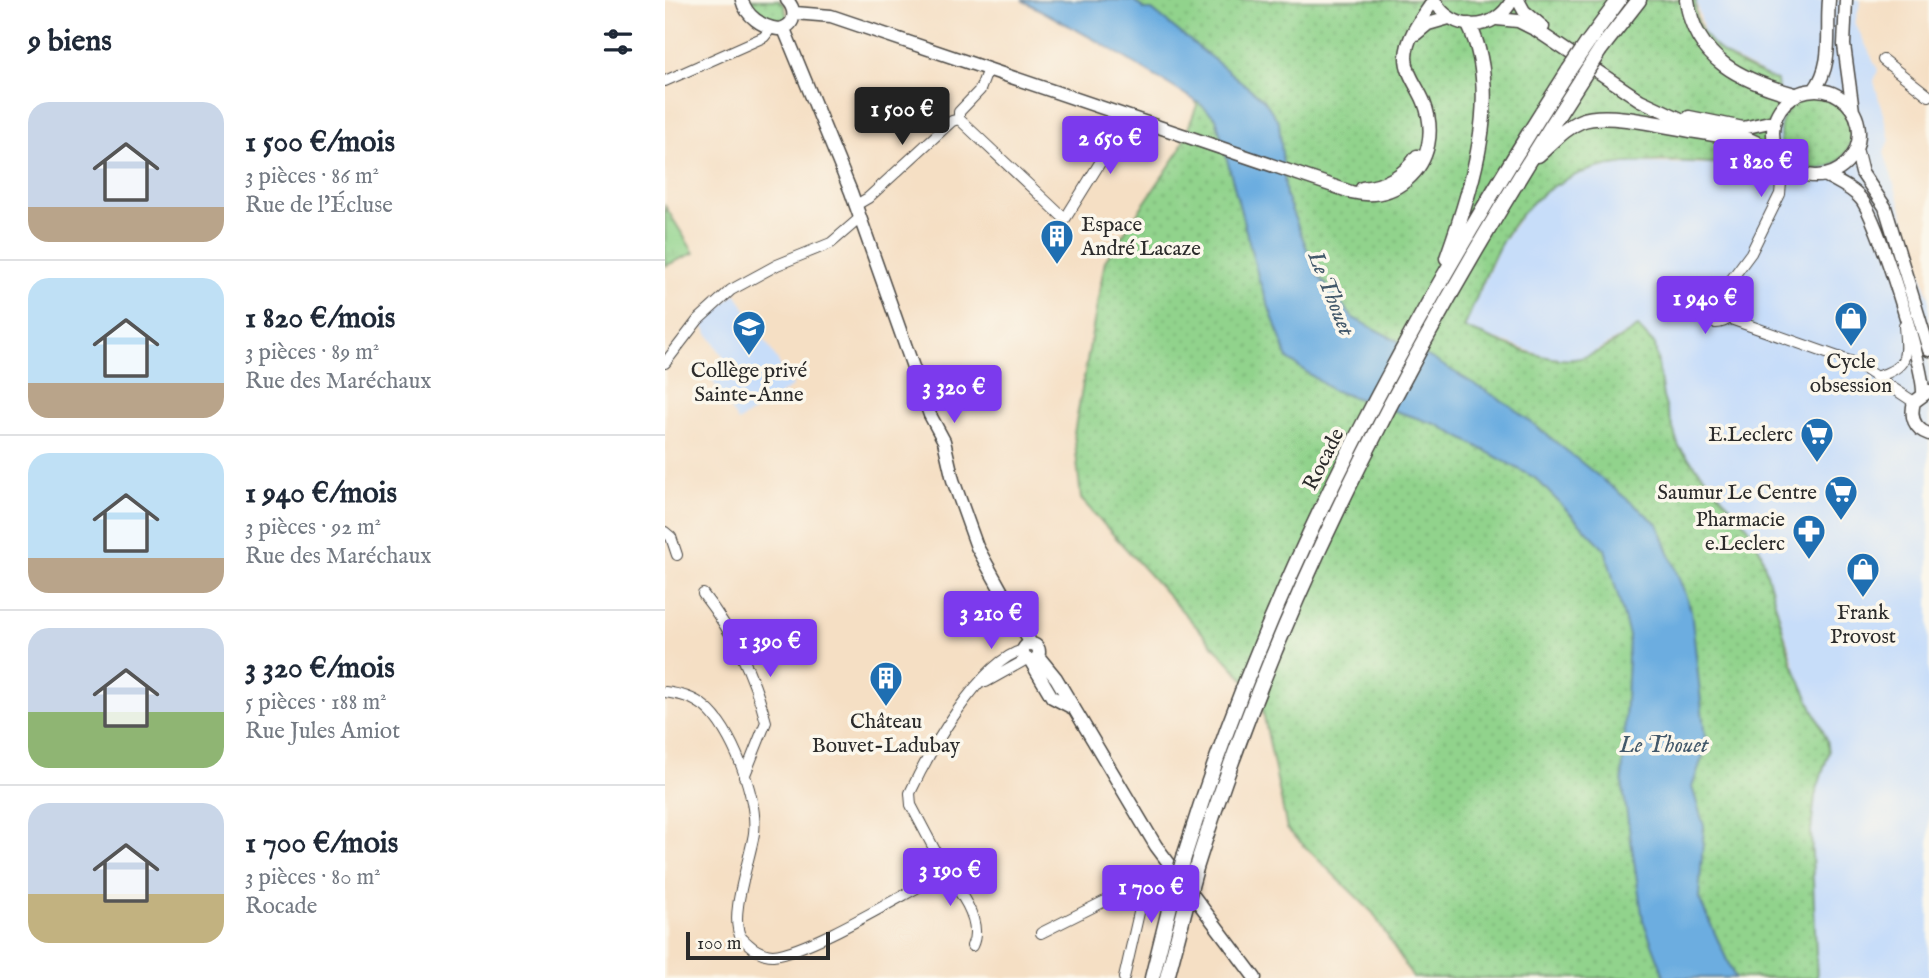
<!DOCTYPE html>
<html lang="fr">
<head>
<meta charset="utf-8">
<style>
	body { margin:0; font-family:"IM FELL English",serif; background:#f6f6f7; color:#1f2937; height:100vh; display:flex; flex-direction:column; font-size:26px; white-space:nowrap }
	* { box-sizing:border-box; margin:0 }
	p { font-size:23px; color:#747a83 }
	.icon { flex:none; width:38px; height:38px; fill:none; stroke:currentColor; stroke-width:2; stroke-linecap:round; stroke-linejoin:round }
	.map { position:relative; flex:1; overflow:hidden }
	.sheet { display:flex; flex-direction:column; background:#fff; width:665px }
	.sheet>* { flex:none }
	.scale { position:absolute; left:21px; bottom:18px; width:144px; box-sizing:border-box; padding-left:7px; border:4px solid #2b2b2b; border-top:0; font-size:19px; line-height:24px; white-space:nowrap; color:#2b2b2b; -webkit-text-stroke:5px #fbf7ec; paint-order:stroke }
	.price { position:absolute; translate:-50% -60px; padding:0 16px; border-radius:7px; background:#7c3aed; color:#fff; font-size:23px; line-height:46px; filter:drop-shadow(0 2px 4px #0008) }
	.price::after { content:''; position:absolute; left:50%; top:42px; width:21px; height:16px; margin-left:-10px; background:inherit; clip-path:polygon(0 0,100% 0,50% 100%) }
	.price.on { background:#222; color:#fff }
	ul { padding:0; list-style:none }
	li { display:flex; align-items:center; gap:21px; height:175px; padding:0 28px }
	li+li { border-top:2px solid #e0e1e3 }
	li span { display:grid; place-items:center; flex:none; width:196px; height:140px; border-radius:21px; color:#555 }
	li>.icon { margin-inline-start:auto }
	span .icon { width:84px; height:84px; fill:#fffc; stroke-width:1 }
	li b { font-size:30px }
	h2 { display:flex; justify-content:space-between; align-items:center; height:84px; padding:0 28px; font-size:30px }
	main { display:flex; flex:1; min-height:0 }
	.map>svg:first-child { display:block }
</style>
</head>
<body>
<main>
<section class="sheet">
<h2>9 biens<svg class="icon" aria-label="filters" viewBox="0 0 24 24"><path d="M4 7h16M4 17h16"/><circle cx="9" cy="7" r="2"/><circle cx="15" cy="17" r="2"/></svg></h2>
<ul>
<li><span style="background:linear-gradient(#c9d6e8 75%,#b9a48a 0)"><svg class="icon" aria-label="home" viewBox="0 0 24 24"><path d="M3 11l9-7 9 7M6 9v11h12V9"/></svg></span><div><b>1 500 €/mois</b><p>3 pièces · 86 m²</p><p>Rue de l'Écluse</p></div></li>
<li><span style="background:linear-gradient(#bfe0f5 75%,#b9a48a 0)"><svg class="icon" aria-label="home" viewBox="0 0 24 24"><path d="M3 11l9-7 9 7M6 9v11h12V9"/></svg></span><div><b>1 820 €/mois</b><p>3 pièces · 89 m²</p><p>Rue des Maréchaux</p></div></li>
<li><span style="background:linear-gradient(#bfe0f5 75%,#b9a48a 0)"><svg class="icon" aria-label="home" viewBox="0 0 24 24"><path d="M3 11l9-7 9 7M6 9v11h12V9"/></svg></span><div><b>1 940 €/mois</b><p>3 pièces · 92 m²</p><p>Rue des Maréchaux</p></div></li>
<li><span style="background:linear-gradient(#c9d6e8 60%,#8fb573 0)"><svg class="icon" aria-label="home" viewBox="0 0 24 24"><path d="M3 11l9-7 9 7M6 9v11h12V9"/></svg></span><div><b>3 320 €/mois</b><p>5 pièces · 188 m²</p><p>Rue Jules Amiot</p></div></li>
<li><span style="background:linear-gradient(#c9d6e8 65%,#c2b280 0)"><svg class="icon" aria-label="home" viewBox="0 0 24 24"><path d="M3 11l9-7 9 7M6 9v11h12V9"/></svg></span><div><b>1 700 €/mois</b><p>3 pièces · 80 m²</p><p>Rocade</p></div></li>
</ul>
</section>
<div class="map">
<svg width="1264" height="978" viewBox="0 0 1264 978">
	<defs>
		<pattern id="grass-dots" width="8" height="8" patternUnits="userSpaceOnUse" patternTransform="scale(1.75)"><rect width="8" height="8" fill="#91d38c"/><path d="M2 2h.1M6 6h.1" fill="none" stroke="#7db579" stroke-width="1.8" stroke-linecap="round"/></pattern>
		<pattern id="park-tufts" width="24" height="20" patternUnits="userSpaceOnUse" patternTransform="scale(1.75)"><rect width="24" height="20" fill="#91d38c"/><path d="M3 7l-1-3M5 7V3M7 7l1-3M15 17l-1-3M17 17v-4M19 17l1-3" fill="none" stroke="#7db579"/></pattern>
	</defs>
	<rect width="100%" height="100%" fill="#fbf7ec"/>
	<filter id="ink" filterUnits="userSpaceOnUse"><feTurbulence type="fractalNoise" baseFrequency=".0143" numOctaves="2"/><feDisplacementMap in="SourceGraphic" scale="14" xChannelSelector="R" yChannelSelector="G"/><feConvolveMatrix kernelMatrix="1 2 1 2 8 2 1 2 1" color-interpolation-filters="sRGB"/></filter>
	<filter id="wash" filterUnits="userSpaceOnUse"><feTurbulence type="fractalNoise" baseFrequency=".00686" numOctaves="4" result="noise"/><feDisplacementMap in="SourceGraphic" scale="28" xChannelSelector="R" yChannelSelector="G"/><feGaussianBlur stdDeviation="1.57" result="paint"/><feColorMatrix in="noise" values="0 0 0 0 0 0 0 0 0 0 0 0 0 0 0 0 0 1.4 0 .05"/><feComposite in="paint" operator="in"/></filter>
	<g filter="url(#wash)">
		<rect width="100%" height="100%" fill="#f5dfc4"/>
		<path fill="#c7ddf9" d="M 1031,0 L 1196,0 L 1190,23 L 1213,70 L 1209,81 L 1225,140 L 1219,152 L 1264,297 L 1264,978 L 1152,978 L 1146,831 L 1150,796 L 1164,752 L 1162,739 L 1136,687 L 1096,552 L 1083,527 L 1014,447 L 998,397 L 989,345 L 972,327 L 924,355 L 908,360 L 880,356 L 799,328 L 836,244 L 867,201 L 894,180 L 921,169 L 966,163 L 1097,165 L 1101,158 L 1114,98 L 1112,81 L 1050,49 L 1040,35 Z
			M 71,293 L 128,386 L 73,422 L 45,377 L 63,365 L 37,324 Z"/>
		<path fill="url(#grass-dots)" stroke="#5e7f5c" stroke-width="2" d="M 83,0 L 113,0 L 119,4 L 122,17 L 116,22 L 105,23 L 86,8 Z
			M 468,0 L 1031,0 C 1026,47 1079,66 1112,81 L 1114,98 L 1101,158 L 1096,165 C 994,163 894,139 835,245 C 821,271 811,300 799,328 C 829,339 878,363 909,359 C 931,357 954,338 973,327 L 990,345 L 998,397 L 1014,447 L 1083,527 L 1096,552 L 1127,663 L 1162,739 L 1164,752 L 1150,796 L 1146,831 L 1152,978 L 748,978 L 708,913 L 622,829 L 595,697 L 416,499 L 409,433 L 440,261 L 514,152 L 532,105 L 504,24 L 487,10 L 480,10 Z
			M1115 133a36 36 0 1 1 72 0a36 36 0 1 1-72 0Z"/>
		<path fill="url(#park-tufts)" stroke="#5e7f5c" stroke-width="2" d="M 0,206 L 29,253 L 0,266 Z"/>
		<path fill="#6cade0" stroke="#4c6c86" stroke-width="2" d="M 357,0 L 468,0 L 480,10 L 487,10 L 599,100 L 614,122 L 621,196 L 652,274 L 688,318 L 766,358 L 846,406 L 993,524 L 1026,610 L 1041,747 L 1027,787 L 1039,826 L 1034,898 L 1070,978 L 1000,978 L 978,920 L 957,782 L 964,636 L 940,549 L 870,478 L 773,425 L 667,390 L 623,359 L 594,280 L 551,118 L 534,103 L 434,42 Z"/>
	</g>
	<g filter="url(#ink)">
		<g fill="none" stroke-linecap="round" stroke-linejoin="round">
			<defs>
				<path id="minor" d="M 1218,60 L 1264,96
					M 0,81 L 99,37 L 106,28
					M 294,119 L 400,219 L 464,116
					M 294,119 L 294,112 L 315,90 L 323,69
					M 191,205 L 203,198 L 287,121 L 294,119
					M1032 304a19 19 0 1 1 38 0a19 19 0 1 1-38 0Z
					M 1060,288 L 1086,253 L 1115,194 L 1118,161
					M 1063,318 L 1190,363 L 1249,402
					M 0,363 L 33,320 L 66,290 L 112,265 L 166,243 L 195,218
					M 1213,376 C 1245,367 1241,354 1239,326
					M 0,532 L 6,537 L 12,555
					M 38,594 C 69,634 88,673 101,722 L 79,777
					M 321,682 L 362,659
					M 0,692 C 14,694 28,697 40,707 C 67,729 93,798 89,833 C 86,857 63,917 76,937 C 79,941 85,945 88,948 C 94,952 101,955 108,955 C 144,952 235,896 272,877 L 276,870 L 275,860 L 246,805 L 245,793 C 263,754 315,661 358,650
					M 276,870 C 293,887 319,921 307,946
					M 376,933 L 458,892 L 479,891
					M 459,978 L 479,891 L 506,867"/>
				<path id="major" d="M 77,0 C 81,16 97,27 113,29 C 131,27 132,11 122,0
					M 769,0 C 787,33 830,33 847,0
					M 853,0 L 859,11 L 878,27
					M 1181,0 L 1179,45 L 1188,111
					M 130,13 L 166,16 L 686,192 C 707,197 725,194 742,180 C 765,161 770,130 759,102 C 753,87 741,74 741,57 C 742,35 757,18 769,0
					M 832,19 L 853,21 L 871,30 L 975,100 L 1033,127
					M 119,29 L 186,192 L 265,415 L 279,441 L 288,480 L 312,547 L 366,644
					M 751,34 L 763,24 L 784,18
					M1108 133a43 43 0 1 1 86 0a43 43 0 1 1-86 0Z
					M 1149,90 C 1169,64 1161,31 1164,0
					M 1024,117 L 1078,128 L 1109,121
					M 1050,133 L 1084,139 L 1111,151
					M 1191,149 L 1197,173 L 1220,207 L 1264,350
					M 1160,175 C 1172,182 1187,188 1196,199 C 1212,218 1259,366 1258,393
					M 697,188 C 720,186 739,175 752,156
					M 1264,391 L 1249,402 C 1245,416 1249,429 1264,434
					M358 652a8 8 0 1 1 16 0a8 8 0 1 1-16 0Z
					M 373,656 L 391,678 L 491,846 L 590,978
					M 365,660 L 387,697 L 408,708"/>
				<path id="highway" d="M 1022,0 C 1030,60 1077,81 1130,95
					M 923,42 L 954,0
					M 935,50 L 974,0
					M 873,155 C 887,143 899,128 916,121 C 947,109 1021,132 1058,135
					M 782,258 C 806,191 838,94 804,25
					M 520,854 C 606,575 747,315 904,70
					M 531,868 C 618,588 758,324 917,78
					M 487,978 L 506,902
					M 502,978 L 521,905"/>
			</defs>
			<use href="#minor" stroke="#494642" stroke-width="12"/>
			<use href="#major" stroke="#494642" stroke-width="15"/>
			<use href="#highway" stroke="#494642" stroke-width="17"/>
			<use href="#minor" stroke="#fff" stroke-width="10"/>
			<use href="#major" stroke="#fff" stroke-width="12"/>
			<use href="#highway" stroke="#fff" stroke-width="14"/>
			<defs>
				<path id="highway-bridge" d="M 904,70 L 923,42
					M 917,78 L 935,50
					M 506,902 L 520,854
					M 521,905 L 531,868"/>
			</defs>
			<use href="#highway-bridge" stroke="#494642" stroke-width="17" stroke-linecap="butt"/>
			<use href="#highway-bridge" stroke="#fff" stroke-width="14"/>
		</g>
	</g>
	<defs>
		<symbol id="building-pin" viewBox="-11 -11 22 30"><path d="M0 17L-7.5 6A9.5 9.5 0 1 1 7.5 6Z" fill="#1f6fb2" stroke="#fbf7ec"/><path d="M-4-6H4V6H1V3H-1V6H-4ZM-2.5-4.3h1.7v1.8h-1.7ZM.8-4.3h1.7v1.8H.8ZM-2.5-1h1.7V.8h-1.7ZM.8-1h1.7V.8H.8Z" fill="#fff"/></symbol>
		<symbol id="shop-pin" viewBox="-11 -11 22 30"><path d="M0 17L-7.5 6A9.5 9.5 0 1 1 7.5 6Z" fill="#1f6fb2" stroke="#fbf7ec"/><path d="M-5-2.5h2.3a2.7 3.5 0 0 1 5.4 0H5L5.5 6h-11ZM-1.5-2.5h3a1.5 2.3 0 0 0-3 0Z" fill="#fff"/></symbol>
		<symbol id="school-pin" viewBox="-11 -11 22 30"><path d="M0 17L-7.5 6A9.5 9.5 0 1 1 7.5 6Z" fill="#1f6fb2" stroke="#fbf7ec"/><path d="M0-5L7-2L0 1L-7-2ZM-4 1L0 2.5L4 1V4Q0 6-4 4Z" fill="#fff"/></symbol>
		<symbol id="supermarket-pin" viewBox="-11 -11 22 30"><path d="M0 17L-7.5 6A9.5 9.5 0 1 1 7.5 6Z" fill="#1f6fb2" stroke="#fbf7ec"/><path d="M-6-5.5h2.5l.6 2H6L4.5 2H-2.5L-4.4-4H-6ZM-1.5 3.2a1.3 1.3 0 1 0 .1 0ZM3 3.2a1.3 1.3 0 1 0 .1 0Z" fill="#fff"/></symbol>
		<symbol id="pharmacy-pin" viewBox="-11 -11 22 30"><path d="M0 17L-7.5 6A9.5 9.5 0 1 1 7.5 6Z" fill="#1f6fb2" stroke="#fbf7ec"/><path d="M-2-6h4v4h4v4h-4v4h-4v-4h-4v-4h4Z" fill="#fff"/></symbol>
	</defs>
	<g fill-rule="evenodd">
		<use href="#building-pin" x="373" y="217" width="38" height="52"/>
		<use href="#shop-pin" x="1167" y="299" width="38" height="52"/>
		<use href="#school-pin" x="65" y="308" width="38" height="52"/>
		<use href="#supermarket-pin" x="1133" y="415" width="38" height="52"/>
		<use href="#supermarket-pin" x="1157" y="473" width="38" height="52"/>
		<use href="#pharmacy-pin" x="1125" y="512" width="38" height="52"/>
		<use href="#shop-pin" x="1179" y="550" width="38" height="52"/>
		<use href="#building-pin" x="202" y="659" width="38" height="52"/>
	</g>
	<g text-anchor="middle" stroke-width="7" stroke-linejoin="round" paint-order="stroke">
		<g font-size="21" fill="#2b2b2b" stroke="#fbf7ec">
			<text x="416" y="231" text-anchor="start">Espace<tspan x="416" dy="24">André Lacaze</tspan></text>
			<text x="1186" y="368">Cycle<tspan x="1186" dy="24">obsession</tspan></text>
			<text x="84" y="377">Collège privé<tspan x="84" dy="24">Sainte-Anne</tspan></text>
			<text x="1128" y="441" text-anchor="end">E.Leclerc</text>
			<text x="1152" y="499" text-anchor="end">Saumur Le Centre</text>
			<text x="1120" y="526" text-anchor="end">Pharmacie<tspan x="1120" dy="24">e.Leclerc</tspan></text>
			<text x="1198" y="619">Frank<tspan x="1198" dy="24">Provost</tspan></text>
			<text x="221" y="728">Château<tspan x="221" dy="24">Bouvet-Ladubay</tspan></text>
		</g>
		<g font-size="21" fill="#2b2b2b" stroke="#fbf7ec">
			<text transform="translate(658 459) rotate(-63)" y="7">Rocade</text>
		</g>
		<g font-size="23" font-style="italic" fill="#42586a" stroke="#fbf7ec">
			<text transform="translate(667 293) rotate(68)" y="8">Le Thouet</text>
			<text x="999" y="752">Le Thouet</text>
		</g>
	</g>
</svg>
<div class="scale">100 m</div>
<b class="price on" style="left:237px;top:147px">1 500 €</b>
<b class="price" style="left:445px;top:176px">2 650 €</b>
<b class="price" style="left:1096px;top:199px">1 820 €</b>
<b class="price" style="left:1040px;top:336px">1 940 €</b>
<b class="price" style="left:289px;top:425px">3 320 €</b>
<b class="price" style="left:326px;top:651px">3 210 €</b>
<b class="price" style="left:105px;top:679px">1 390 €</b>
<b class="price" style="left:285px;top:908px">3 190 €</b>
<b class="price" style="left:486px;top:925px">1 700 €</b>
</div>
</main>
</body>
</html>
